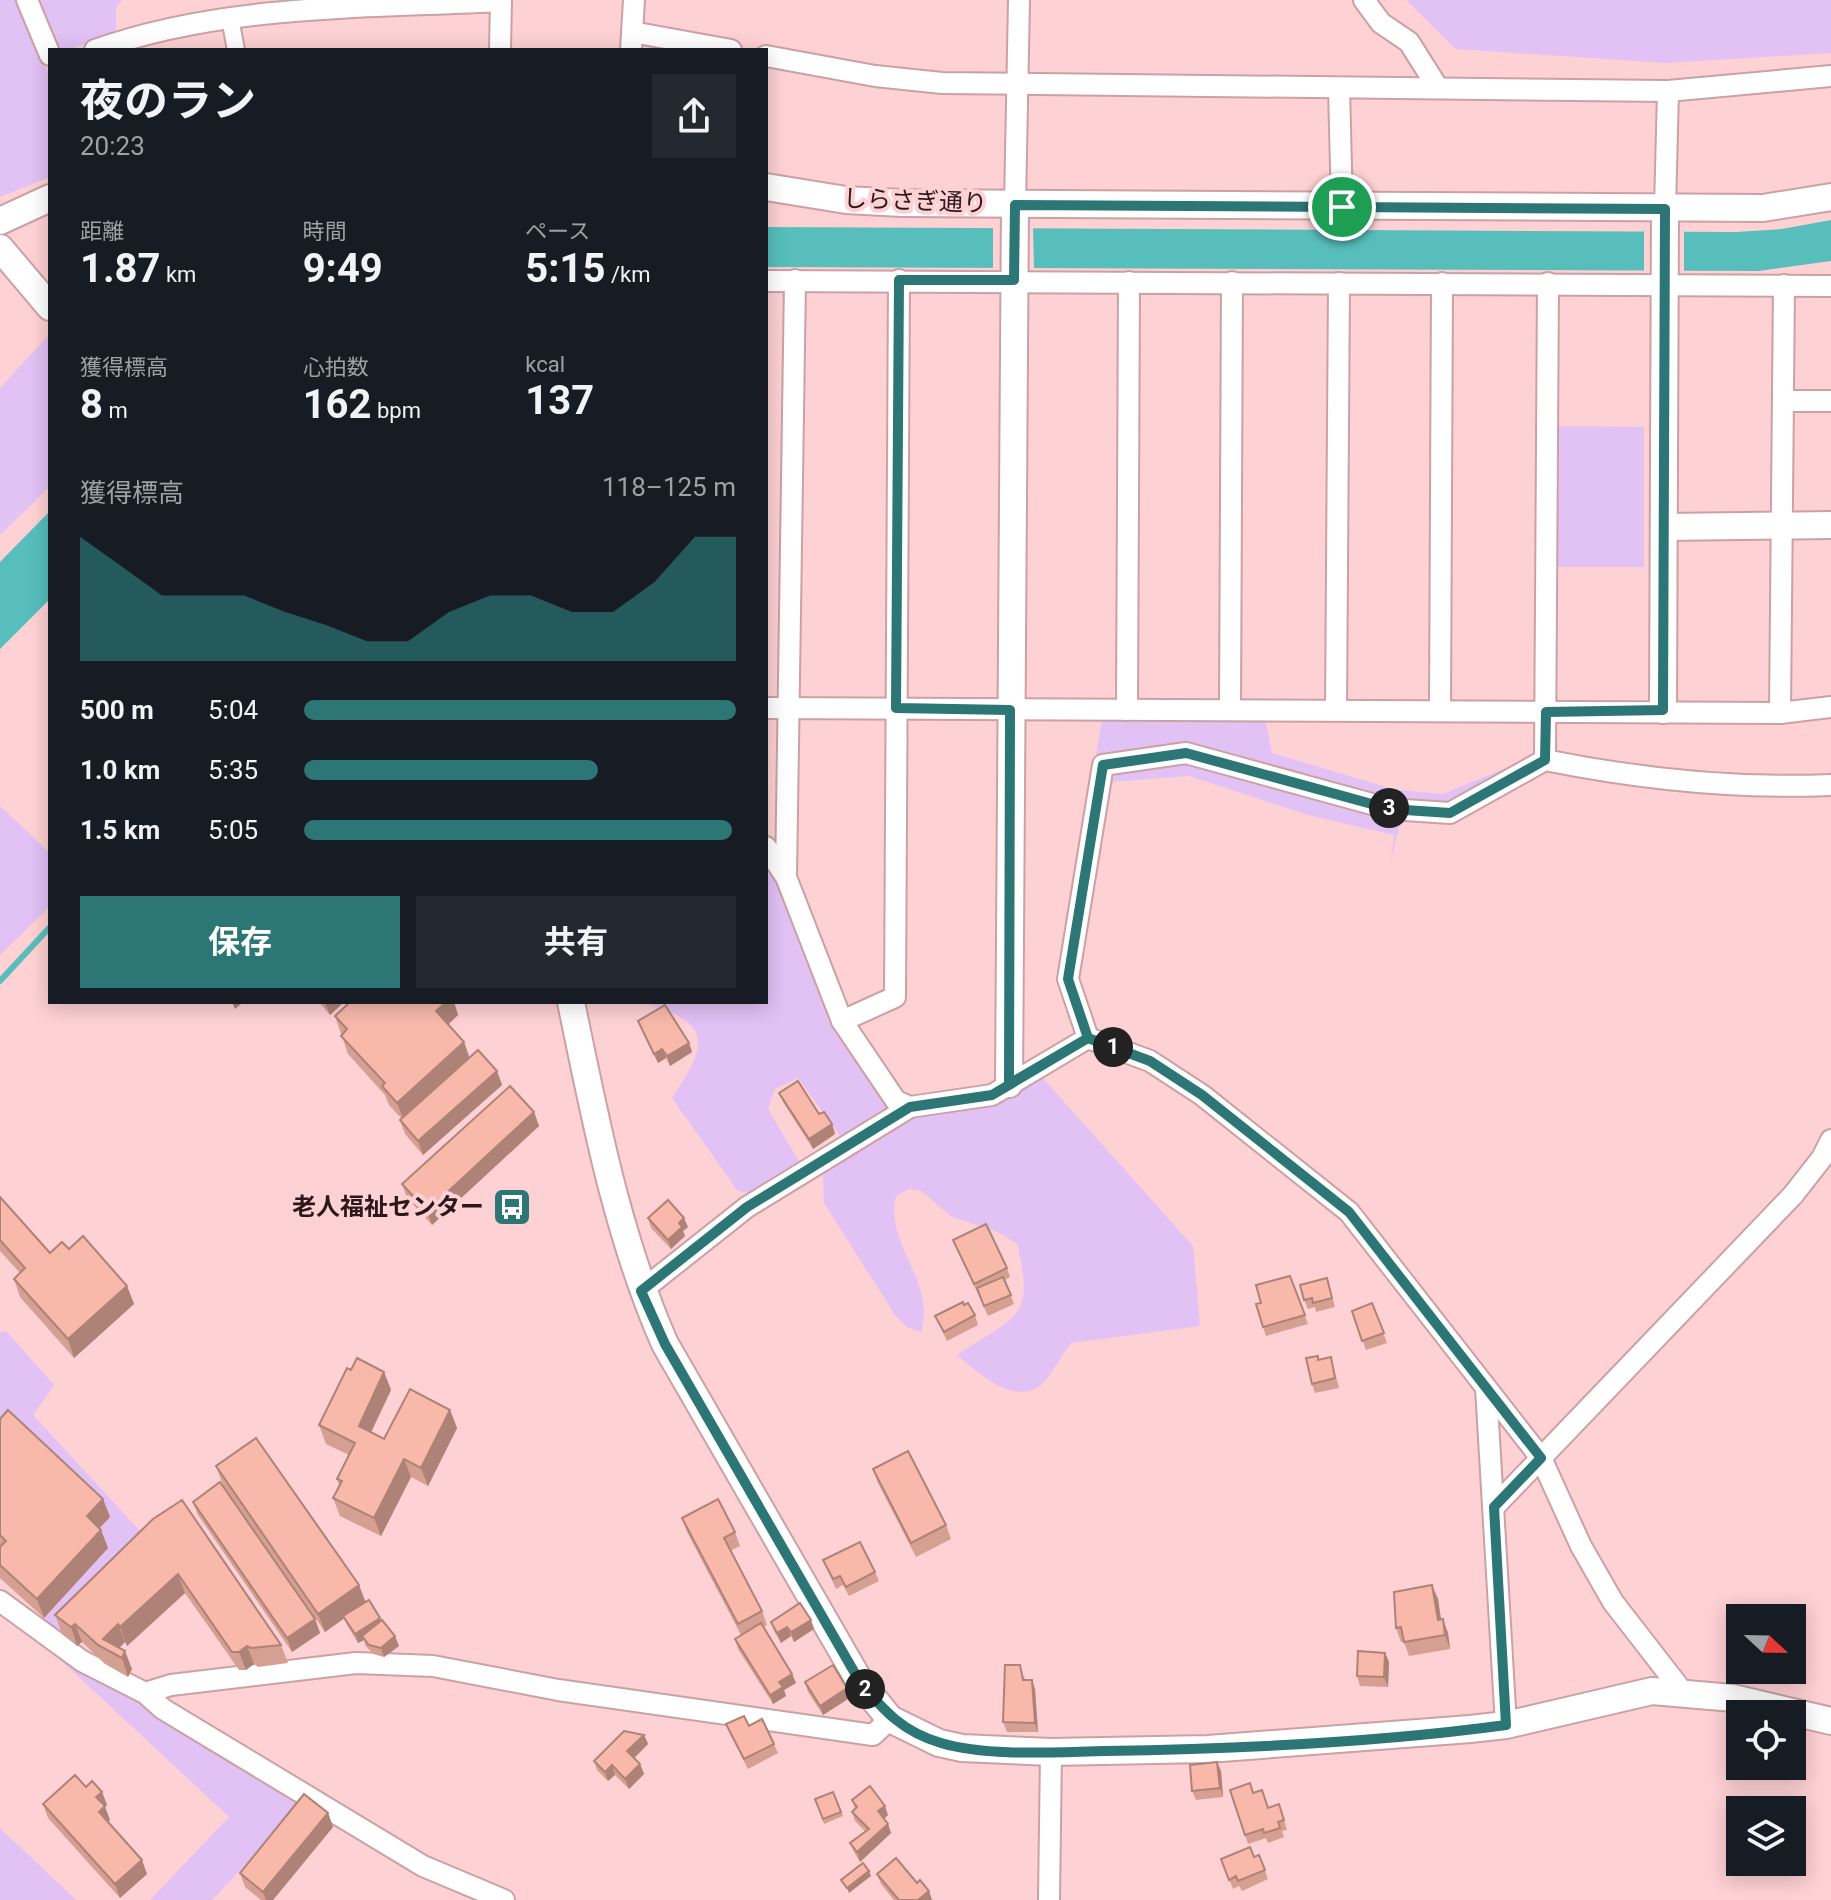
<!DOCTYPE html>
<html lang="ja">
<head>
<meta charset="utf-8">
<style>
	:root { --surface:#171b24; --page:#242831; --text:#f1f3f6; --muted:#9ea1a6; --accent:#2c7675 }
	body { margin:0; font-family:Roboto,"Noto Sans JP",sans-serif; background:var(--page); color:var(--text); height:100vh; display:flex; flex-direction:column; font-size:30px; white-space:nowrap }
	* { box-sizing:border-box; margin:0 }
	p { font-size:26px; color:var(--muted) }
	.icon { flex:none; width:44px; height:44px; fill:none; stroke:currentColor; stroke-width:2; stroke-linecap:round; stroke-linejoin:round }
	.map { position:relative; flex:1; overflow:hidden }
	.side { position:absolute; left:48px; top:48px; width:720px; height:956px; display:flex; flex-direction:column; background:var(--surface); border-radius:0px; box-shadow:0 4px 20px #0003 }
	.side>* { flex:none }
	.needle { width:52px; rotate:112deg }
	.buttons { position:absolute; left:1726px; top:1604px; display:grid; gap:16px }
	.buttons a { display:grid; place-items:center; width:80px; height:80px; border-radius:0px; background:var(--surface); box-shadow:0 4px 20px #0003; font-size:40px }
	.pin { position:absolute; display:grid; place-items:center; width:68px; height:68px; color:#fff; margin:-34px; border:4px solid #fff; border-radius:50%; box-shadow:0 2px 8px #0007 }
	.km { position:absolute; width:40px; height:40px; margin:-20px; border-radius:50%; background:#222; color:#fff; font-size:22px; line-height:40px; text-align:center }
	.round { display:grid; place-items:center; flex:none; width:84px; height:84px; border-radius:0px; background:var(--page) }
	.summary { display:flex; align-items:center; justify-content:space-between; height:136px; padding:0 32px }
	h1 { font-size:44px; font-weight:700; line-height:60px }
	.figures { display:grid; grid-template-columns:repeat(3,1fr); gap:12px; height:136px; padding:8px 32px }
	.figures div { display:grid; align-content:center }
	.figures b { font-size:40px; font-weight:700 }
	.figures small { font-size:22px; font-weight:400 }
	.figures p { font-size:22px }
	.chart { height:224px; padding:16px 32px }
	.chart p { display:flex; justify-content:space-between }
	.chart svg { width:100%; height:144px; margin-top:8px; fill:var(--accent); opacity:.7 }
	.button { display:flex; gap:16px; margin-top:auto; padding:16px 32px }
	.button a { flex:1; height:92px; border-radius:0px; background:var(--accent); color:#fff; font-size:32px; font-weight:700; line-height:92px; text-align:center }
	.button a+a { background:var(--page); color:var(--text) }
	ul { padding:0 32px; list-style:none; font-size:26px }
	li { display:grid; grid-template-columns:128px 96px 1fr; align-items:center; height:60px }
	li i { height:20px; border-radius:10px; background:var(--accent) }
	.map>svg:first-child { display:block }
</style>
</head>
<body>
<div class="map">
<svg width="1831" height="1900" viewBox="0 0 1831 1900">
	<rect width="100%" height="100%" fill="#fed1d4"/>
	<g fill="#e2c1f5">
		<polygon points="0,0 17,0 50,78 50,177 0,197"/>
		<polygon points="38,0 122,0 116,7 116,35 67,50 58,47"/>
		<polygon points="1406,0 1831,0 1831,53 1666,63 1456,49"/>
		<polygon points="50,334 50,486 0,535 0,388"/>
		<polygon points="1556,426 1644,427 1644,567 1556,567"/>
		<polygon points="1102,719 1265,719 1272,753 1396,790 1443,794 1530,758 1446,804 1395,800 1186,744 1096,756"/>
		<polygon points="1184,763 1401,819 1391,860 1394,835 1308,815 1189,776 1111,782 1118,772"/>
		<polygon points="0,806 50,853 50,906 0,955"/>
		<path d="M770,874L783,895L835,1033L893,1111L844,1141L798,1078L775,1089L768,1109L802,1167C782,1179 761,1200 737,1190L672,1098C707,1045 715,1024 645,1003L766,1002V876Z"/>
		<path d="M1040,1075L1193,1246L1200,1326L1071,1343C1063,1353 1049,1378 1041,1385C1013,1407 977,1371 957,1355C1015,1316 1036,1320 1017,1244L1000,1233L952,1217L921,1191L909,1189L896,1196C883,1240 937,1284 921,1332L908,1328L895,1315L824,1203L823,1170L905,1117Z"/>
		<polygon points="6,1331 54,1385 33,1415 151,1543 58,1635 41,1624 44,1618 107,1549 0,1443 0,1332"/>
		<polygon points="38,1639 305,1801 212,1900 150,1900 229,1817"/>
		<polygon points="0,1828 76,1900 0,1900"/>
	</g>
	<g fill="#57bebc">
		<polygon points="1831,220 1831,261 1759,271 766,267 766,227 1737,232 1782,229"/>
		<polygon points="50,511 50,599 0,649 0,562"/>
	</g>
	<g fill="#fed1d4">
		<polygon points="993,226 1033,226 1034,269 993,268"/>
		<rect x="1644" y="231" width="40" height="40"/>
	</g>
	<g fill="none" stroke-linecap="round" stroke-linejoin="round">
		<polyline stroke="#57bebc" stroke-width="6" points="0,981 50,927"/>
		<g stroke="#cba1a4" stroke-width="20">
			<polyline id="pedestrian" points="230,18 236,50"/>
		</g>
		<g stroke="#cba1a4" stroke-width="24">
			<g id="minor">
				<polyline points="27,0 50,55"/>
				<polyline points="1364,0 1381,23 1409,42 1438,88"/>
				<polyline points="632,32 731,50"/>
				<path d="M95,50C223,4 366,8 501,1"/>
				<polyline points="500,50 501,0"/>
				<polyline points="631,50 634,0"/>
				<polyline points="766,56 875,76 942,83 1668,91 1831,76"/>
				<polyline points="1339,88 1342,207"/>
				<polyline points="1015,205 1019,0"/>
				<polyline points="1665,209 1668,91"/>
				<polyline points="795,280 786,877 842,1021 896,1101 910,1107"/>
				<polyline points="766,281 1831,286"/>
				<polyline points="1784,401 1831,401"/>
				<polyline points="766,708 1780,713 1831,707"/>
				<polyline points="1127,710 1129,282"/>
				<polyline points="1230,710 1232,282"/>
				<polyline points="1336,710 1339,283"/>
				<polyline points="1440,710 1442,283"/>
				<polyline points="1780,713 1784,285"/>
				<polyline points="1545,760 1548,283"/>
				<polyline points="766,847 786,877"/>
				<polyline points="842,1021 895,997 899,280"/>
				<path d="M1088,1038L1068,979L1103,765L1186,753L1390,809L1450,813L1545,760C1639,779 1735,789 1831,785"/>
				<polyline points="641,1291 747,1207 910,1107 992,1095 1088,1038 1150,1061 1202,1095 1349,1212 1541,1458 1581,1546 1613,1602 1682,1691"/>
				<polyline points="1486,1388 1506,1725"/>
				<polyline points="1494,1507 1793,1195 1822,1158 1831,1140"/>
				<polyline points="0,1601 82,1661 145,1693 163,1709 423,1866 504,1900"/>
				<polyline points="145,1693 171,1685 356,1663 433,1666 558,1690 873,1735 890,1719"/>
				<polyline points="1049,1900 1051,1752"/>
			</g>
		</g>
		<g stroke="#cba1a4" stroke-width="30">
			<g id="tertiary">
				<polyline points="766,187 846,200 902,203 1763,208 1831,197"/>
				<polyline points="0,221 50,198"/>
				<polyline points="0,248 50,307"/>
				<polyline points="1665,527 1831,525"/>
				<polyline points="1663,710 1665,209"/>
				<path d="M571,1002C595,1118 617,1235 665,1344L860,1682L890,1719L939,1743L962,1748L1051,1752L1208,1749L1470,1729L1506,1725L1652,1691L1733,1698L1831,1721"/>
				<polyline points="1009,1084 1015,205"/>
			</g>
		</g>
		<use href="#pedestrian" stroke="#fff" stroke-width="16"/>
		<use href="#minor" stroke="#fff" stroke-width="20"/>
		<use href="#tertiary" stroke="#fff" stroke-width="26"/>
	</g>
	<g fill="#d59f92">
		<polygon points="319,1002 344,1002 330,1015"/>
		<polygon points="344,1002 454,1002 458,1015 448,1025 464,1042 470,1058 497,1071 502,1085 423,1155 405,1134 400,1120 401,1118 389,1105 385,1095 348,1054 335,1016 347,1005"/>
		<polygon points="638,1021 689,1043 692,1052 670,1066 666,1058 658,1063"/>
		<polygon points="779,1093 819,1114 832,1124 835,1134 813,1149 783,1102"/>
		<polygon points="534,1112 539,1126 432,1225 407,1198 402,1184"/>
		<polygon points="0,1197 50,1253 69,1249 127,1286 134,1304 74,1358 20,1297 14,1279 20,1273 0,1251"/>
		<polygon points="648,1218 688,1227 683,1231 685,1236 671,1249 651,1228"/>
		<polygon points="953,1240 1007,1268 1010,1277 1005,1280 1014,1304 988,1316"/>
		<polygon points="1290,1276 1308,1324 1266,1336 1263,1327"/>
		<polygon points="1327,1278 1335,1307 1316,1312 1315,1307 1308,1309 1304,1300"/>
		<polygon points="1372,1303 1387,1343 1366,1350 1352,1311"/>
		<polygon points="975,1315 978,1325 947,1341 935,1316"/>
		<polygon points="1331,1357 1339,1388 1315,1393 1312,1384 1319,1360"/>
		<polygon points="351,1370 384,1372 391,1390 371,1432 384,1439 450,1410 457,1428 428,1486 411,1477 381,1536 340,1516 333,1498 339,1485 337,1479 349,1455 326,1444 319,1425"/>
		<polygon points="0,1419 103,1499 110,1517 99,1528 101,1530 108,1548 44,1618 0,1578"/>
		<polygon points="216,1466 365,1602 381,1621 399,1646 384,1657 373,1654 365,1645 364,1640 358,1643 347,1625 344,1618 325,1632 223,1485"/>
		<polygon points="873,1469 946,1525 951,1539 916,1557 878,1483"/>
		<polygon points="193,1502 315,1619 320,1633 292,1652 198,1515"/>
		<polygon points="682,1518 735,1532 740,1546 730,1551 762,1611 767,1625 763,1627 792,1674 796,1683 784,1690 786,1696 773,1704 738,1649 735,1639 741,1635 687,1532"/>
		<polygon points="153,1519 281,1645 288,1663 258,1667 254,1664 246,1670 239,1670 185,1593 127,1646 125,1642 119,1648 132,1669 128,1677 105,1664 82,1642 77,1646 62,1634 55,1615"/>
		<polygon points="823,1560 875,1572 879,1581 849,1596 843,1585 836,1589"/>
		<polygon points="1438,1599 1441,1619 1448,1633 1450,1649 1409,1656 1404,1642 1401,1642 1396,1628"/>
		<polygon points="811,1620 814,1629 794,1642 791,1636 781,1643 774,1631 771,1622"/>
		<polygon points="1385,1653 1389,1662 1388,1687 1360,1686 1357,1676"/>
		<polygon points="1024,1675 1025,1680 1035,1689 1038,1732 1007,1732 1003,1722"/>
		<polygon points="805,1682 847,1688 851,1697 823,1715 808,1692"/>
		<polygon points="726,1724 749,1726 774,1744 778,1753 748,1769 730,1734"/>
		<polygon points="644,1735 648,1744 634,1758 640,1764 644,1774 629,1789 615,1775 608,1781 597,1770 594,1761"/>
		<polygon points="1221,1771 1223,1797 1196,1800 1192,1791"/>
		<polygon points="86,1787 102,1792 107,1805 105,1807 110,1820 108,1822 147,1874 120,1898 48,1818 43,1804"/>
		<polygon points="1230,1790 1254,1793 1268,1808 1279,1804 1287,1830 1282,1831 1284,1837 1268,1843 1266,1838 1248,1844"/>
		<polygon points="833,1792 843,1816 824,1824 815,1799"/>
		<polygon points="852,1800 888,1815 884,1819 888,1824 891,1833 860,1862 854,1852 850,1843 866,1832 855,1821 852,1812 855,1809"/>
		<polygon points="328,1813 333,1827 273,1900 261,1900 245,1887 240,1873"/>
		<polygon points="1259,1855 1268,1879 1242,1891 1239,1886 1233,1889 1221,1859 1254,1857"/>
		<polygon points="877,1874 917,1883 929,1891 932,1900 894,1900 881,1884"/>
	</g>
	<g fill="#ae8277">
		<polygon points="232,1002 243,1002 235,1009"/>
		<polygon points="325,1002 344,1002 330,1015"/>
		<polygon points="446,1002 454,1002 458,1015 442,1030 436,1011"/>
		<polygon points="464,1042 470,1060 404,1121 397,1103"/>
		<polygon points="689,1043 692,1052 670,1066 667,1056"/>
		<polygon points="662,1049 666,1058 658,1063 654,1054"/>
		<polygon points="497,1071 502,1085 423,1155 418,1141"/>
		<polygon points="534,1112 539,1126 432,1225 427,1211"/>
		<polygon points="832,1124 835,1134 813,1149 809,1139"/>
		<polygon points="684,1218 688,1227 683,1231 685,1236 671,1249 668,1240 679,1223"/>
		<polygon points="127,1286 134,1304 74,1358 68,1339"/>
		<polygon points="384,1372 391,1390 365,1445 359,1426"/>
		<polygon points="450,1410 457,1428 428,1486 421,1468"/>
		<polygon points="404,1459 411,1477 381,1536 374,1518"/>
		<polygon points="103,1499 110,1517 93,1535 87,1516"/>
		<polygon points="101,1530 108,1548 44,1618 37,1599"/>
		<polygon points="178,1574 185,1593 127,1646 120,1627"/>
		<polygon points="359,1585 366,1603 325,1632 318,1614"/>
		<polygon points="1432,1585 1438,1599 1443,1634 1438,1620"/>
		<polygon points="380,1618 384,1627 362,1636 364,1640 358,1643 355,1634"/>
		<polygon points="315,1619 320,1633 292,1652 287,1638"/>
		<polygon points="1443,1619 1448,1633 1450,1649 1445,1635"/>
		<polygon points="811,1620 814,1629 794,1642 791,1632"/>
		<polygon points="75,1624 82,1642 77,1646 71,1627"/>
		<polygon points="118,1624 125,1642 113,1654 103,1639"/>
		<polygon points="787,1627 791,1636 781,1643 777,1633"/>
		<polygon points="395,1636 399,1646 384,1657 381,1648"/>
		<polygon points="247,1646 254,1664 246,1670 239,1652"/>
		<polygon points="125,1651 132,1669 128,1677 122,1658"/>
		<polygon points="1385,1653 1389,1662 1388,1687 1384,1677"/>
		<polygon points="792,1674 796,1683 784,1690 786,1696 773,1704 770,1695 779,1682"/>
		<polygon points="1032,1680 1035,1689 1038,1732 1035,1723"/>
		<polygon points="847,1688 851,1697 823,1715 820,1706"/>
		<polygon points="644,1735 648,1744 631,1761 627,1751"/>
		<polygon points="1217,1762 1221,1771 1223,1797 1220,1788"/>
		<polygon points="640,1764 644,1774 629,1789 625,1779"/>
		<polygon points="612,1765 615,1775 608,1781 605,1772"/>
		<polygon points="102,1792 107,1805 105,1807 110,1820 104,1826 99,1812 96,1797"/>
		<polygon points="885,1806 888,1815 882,1820 878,1811"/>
		<polygon points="328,1813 333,1827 273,1900 266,1900 263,1892"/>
		<polygon points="888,1824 891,1833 860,1862 857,1852"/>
		<polygon points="142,1860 147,1874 120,1898 115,1884"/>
		<polygon points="869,1871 871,1876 849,1893 847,1888"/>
		<polygon points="929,1891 932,1900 918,1900"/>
	</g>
	<g fill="#f8b9aa" stroke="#ae8277" stroke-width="2">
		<polygon points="350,1002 446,1002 436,1011 464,1042 397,1103 382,1086 385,1083 341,1036 347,1029 335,1016"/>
		<polygon points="665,1005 689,1043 667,1056 662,1049 654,1054 638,1021"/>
		<polygon points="478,1050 497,1071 418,1141 400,1120"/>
		<polygon points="798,1081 819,1114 824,1112 832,1124 809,1139 779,1093"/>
		<polygon points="510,1086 534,1112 427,1211 402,1184"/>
		<polygon points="0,1197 50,1253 62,1242 69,1249 83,1236 127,1286 68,1339 14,1279 25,1268 0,1240"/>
		<polygon points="668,1200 684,1218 679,1223 682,1227 668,1240 648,1218"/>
		<polygon points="986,1224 1007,1268 974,1284 953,1240"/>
		<polygon points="1290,1276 1305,1315 1263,1327 1256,1304 1261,1303 1256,1285"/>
		<polygon points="1003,1277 1011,1295 984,1306 977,1288"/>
		<polygon points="1327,1278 1332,1298 1313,1303 1312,1298 1304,1300 1300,1285"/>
		<polygon points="963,1302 964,1305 968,1303 975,1315 944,1332 935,1316"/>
		<polygon points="1372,1303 1384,1333 1362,1341 1352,1311"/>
		<polygon points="1318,1356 1318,1360 1331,1357 1335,1378 1312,1384 1306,1358"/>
		<polygon points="357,1358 384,1372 359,1426 384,1439 410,1389 450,1410 421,1468 404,1459 374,1518 333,1498 342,1481 337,1479 355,1443 319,1425 347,1368 351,1370"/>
		<polygon points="8,1410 103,1499 87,1516 101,1530 37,1599 0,1565 0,1547 6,1541 0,1535 0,1419"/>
		<polygon points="256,1438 359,1585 318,1614 216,1466"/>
		<polygon points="908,1451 946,1525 911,1543 873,1469"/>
		<polygon points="220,1482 315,1619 287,1638 193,1502"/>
		<polygon points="718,1499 735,1532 724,1538 762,1611 738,1624 682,1518"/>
		<polygon points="182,1500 281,1645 251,1648 247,1646 239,1652 232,1652 178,1574 120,1627 118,1624 103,1639 125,1651 122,1658 98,1645 75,1624 71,1627 55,1615 153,1519"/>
		<polygon points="860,1542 875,1572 846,1587 840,1576 833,1579 823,1560"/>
		<polygon points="1432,1585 1438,1620 1443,1619 1445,1635 1404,1642 1401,1627 1396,1628 1394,1592"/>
		<polygon points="369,1600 380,1618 355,1634 343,1616"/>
		<polygon points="800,1603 811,1620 791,1632 787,1627 777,1633 771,1622"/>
		<polygon points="382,1620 395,1636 381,1648 369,1645 362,1636"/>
		<polygon points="761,1623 792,1674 779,1682 783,1687 770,1695 735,1639"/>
		<polygon points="1358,1651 1385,1653 1384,1677 1357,1676"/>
		<polygon points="833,1665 847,1688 820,1706 805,1682"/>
		<polygon points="1005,1665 1020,1665 1023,1680 1032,1680 1035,1723 1003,1722"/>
		<polygon points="744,1716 749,1726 762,1719 774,1744 744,1759 726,1724"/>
		<polygon points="624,1731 644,1735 627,1751 640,1764 625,1779 612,1765 605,1772 594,1761"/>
		<polygon points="1217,1762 1220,1788 1192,1791 1190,1765"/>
		<polygon points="75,1775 86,1787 92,1781 102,1792 96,1797 105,1806 99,1812 142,1860 115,1884 43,1804"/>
		<polygon points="1250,1783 1253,1793 1262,1790 1268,1808 1279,1804 1284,1820 1278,1822 1280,1828 1264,1833 1263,1829 1245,1835 1230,1790"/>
		<polygon points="870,1786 885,1806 878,1811 888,1824 857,1852 850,1843 869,1829 852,1812 857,1807 852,1800"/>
		<polygon points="833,1792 841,1812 823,1819 815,1799"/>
		<polygon points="304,1794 328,1813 263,1892 240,1873"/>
		<polygon points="1250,1847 1254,1857 1259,1855 1265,1870 1238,1881 1236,1876 1229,1880 1221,1859"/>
		<polygon points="896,1858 917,1883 920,1880 929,1891 918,1900 899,1900 877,1874"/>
		<polygon points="863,1863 869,1871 847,1888 841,1880"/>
	</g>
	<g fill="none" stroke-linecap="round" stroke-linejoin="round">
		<g stroke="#fff" stroke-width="16">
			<path id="route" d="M1342,207L1015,205L1014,280H899L896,708L1010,710L1009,1084L1088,1038L1150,1061L1202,1095L1349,1212L1541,1458L1494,1507L1506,1725C1374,1743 1238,1749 1105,1751C1055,1752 988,1757 941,1743C903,1732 884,1711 860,1682L665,1344L641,1291L747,1207L910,1107L992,1095L1088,1038L1068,979L1103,765L1186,753L1390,809L1450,813L1545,760L1546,712L1663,710L1665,209L1342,207"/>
		</g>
		<use href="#route" stroke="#2c7675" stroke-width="10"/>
	</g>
	<defs>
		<g id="bus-square" transform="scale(2)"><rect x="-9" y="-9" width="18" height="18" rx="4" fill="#2c7675" stroke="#fed1d4"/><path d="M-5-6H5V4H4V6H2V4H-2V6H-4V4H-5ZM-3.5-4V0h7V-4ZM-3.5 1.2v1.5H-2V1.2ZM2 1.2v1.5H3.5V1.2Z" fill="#fff"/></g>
	</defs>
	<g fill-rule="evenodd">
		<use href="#bus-square" x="512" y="1207"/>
	</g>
	<g text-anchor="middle" stroke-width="8" stroke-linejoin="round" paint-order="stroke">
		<g font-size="24" fill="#29191a" stroke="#fed1d4">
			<text transform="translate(915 201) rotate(2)" y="8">しらさぎ通り</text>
		</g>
		<g font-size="24" font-weight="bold" fill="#29191a" stroke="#fed1d4" text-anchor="end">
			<text x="484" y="1215">老人福祉センター</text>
		</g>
	</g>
</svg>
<div class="buttons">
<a><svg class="needle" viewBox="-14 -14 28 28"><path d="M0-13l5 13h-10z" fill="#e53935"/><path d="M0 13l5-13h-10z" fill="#9ea1a6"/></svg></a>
<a><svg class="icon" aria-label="locate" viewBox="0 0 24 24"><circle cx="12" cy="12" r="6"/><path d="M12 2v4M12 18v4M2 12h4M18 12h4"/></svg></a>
<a><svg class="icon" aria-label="layers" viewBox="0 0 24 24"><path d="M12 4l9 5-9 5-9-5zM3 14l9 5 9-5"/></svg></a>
</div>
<div class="pin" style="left:1342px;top:207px;background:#1e9e55"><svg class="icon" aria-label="arrive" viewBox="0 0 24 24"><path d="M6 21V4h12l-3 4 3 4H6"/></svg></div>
<b class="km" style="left:1113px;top:1047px">1</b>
<b class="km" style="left:865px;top:1689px">2</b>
<b class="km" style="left:1389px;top:808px">3</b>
<section class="side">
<div class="summary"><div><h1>夜のラン</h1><p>20:23</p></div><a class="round"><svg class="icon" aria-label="share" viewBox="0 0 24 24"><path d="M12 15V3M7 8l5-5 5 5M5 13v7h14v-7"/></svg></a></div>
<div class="figures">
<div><p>距離</p><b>1.87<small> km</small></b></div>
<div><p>時間</p><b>9:49</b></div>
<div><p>ペース</p><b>5:15<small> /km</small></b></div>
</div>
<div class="figures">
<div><p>獲得標高</p><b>8<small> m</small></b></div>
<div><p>心拍数</p><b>162<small> bpm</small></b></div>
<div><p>kcal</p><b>137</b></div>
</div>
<div class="chart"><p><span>獲得標高</span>118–125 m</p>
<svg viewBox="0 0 160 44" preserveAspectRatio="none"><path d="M0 44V6L10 15L20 24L30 24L40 24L50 29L60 33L70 38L80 38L90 29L100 24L110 24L120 29L130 29L140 20L150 6L160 6V44z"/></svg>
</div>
<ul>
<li><b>500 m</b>5:04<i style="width:100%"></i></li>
<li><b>1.0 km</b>5:35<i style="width:68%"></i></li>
<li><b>1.5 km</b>5:05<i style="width:99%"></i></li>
</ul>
<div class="button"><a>保存</a><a>共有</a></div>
</section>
</div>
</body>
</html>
